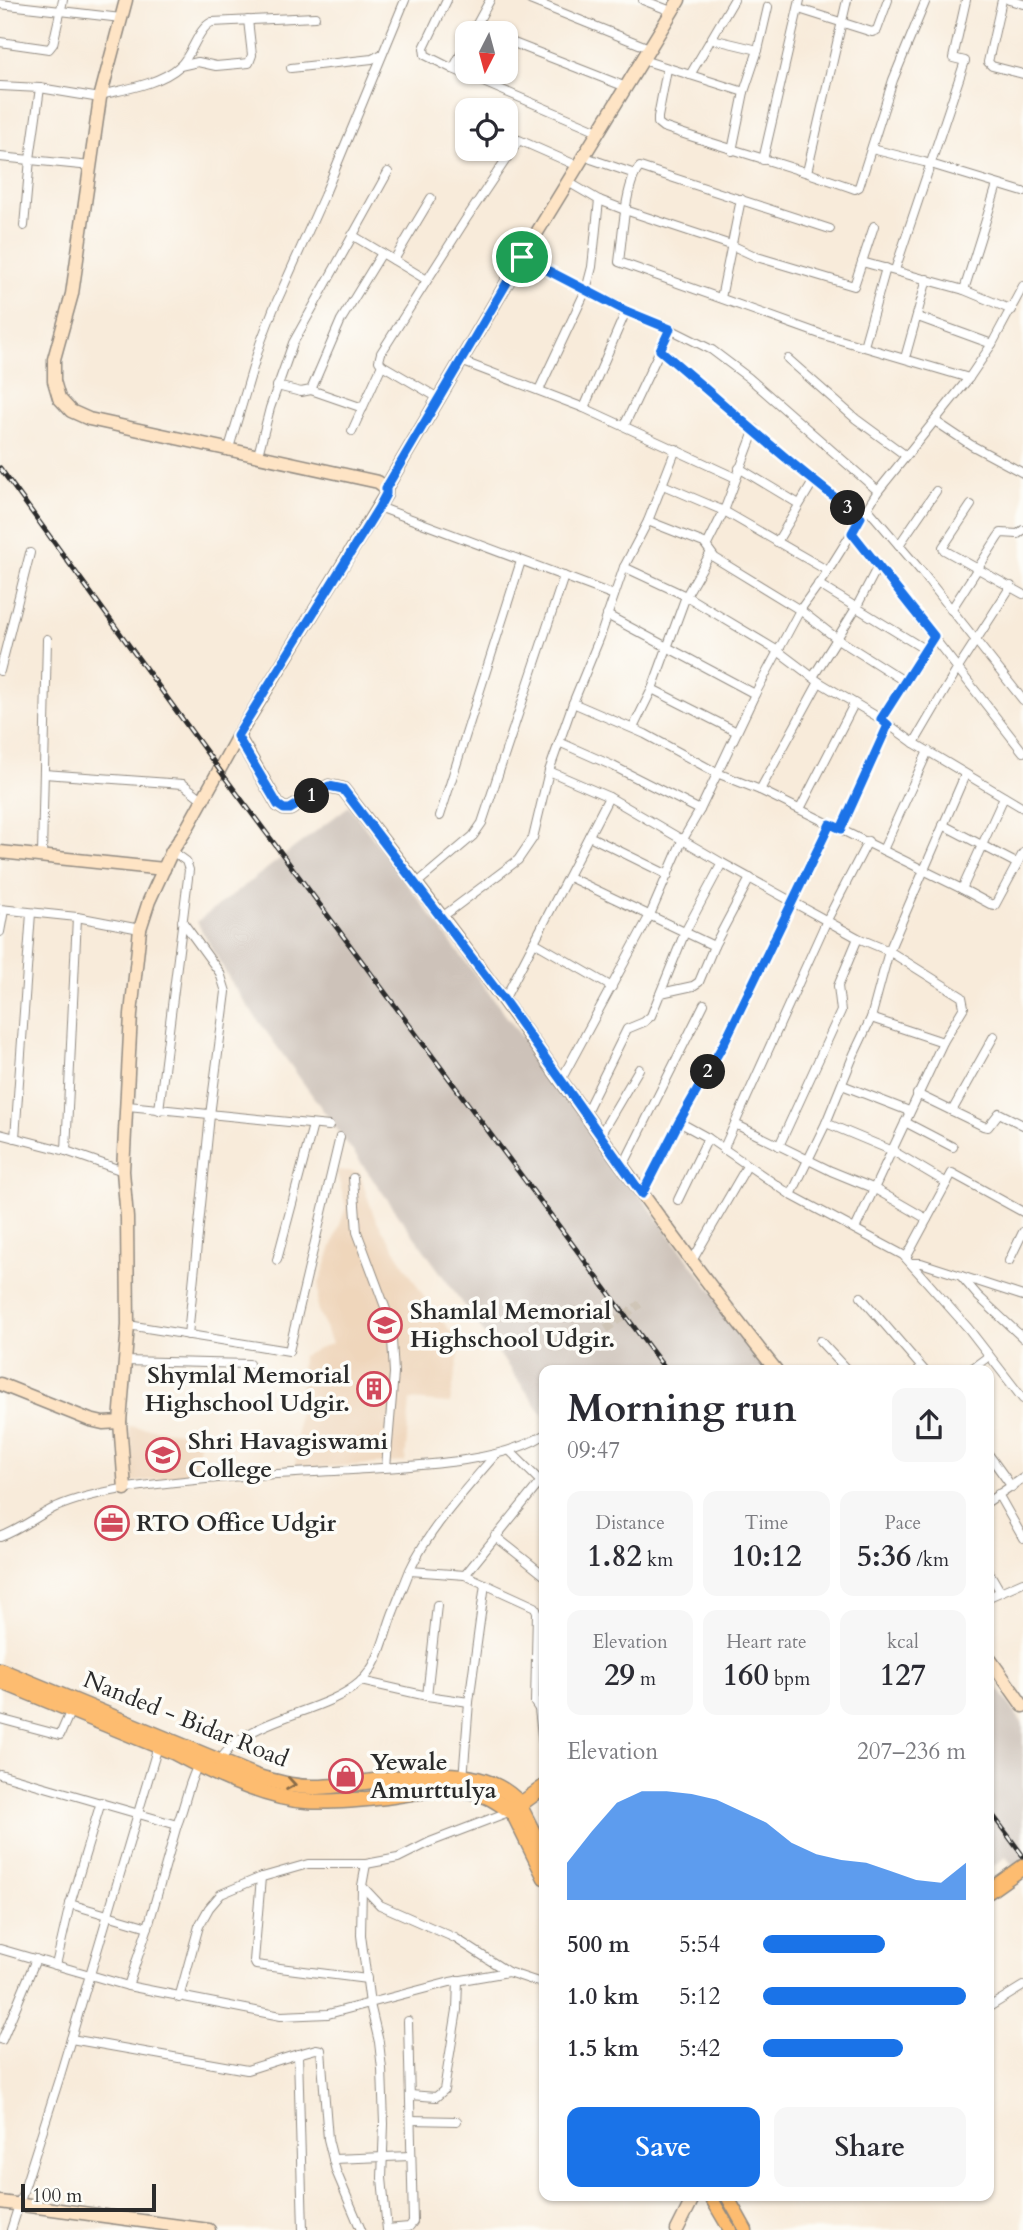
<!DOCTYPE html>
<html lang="en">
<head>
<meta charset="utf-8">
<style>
	:root { --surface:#fff; --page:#f7f7f7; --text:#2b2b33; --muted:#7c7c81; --accent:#1a73e8 }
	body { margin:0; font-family:Cardo,serif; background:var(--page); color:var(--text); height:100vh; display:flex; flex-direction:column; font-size:26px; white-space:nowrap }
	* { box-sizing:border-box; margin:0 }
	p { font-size:23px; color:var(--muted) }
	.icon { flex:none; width:38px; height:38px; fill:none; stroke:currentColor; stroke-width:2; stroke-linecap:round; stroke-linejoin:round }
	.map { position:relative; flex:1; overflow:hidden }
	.sheet { position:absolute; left:539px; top:1365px; width:455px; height:836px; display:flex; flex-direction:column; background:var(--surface); border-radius:14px; box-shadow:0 2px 5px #0004 }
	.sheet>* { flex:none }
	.needle { width:46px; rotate:186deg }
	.buttons { position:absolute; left:455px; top:21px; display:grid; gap:14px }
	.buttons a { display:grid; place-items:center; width:63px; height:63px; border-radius:14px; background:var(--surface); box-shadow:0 2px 5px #0004; font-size:35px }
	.scale { position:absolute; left:21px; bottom:18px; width:135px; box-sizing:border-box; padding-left:7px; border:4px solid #2b2b2b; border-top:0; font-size:19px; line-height:24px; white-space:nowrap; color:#2b2b2b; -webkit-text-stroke:5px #fdfcf7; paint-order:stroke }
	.pin { position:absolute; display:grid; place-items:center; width:60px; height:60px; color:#fff; margin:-30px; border:4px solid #fff; border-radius:50%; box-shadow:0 2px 7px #0007 }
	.km { position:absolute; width:35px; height:35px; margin:-18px; border-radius:50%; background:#222; color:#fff; font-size:19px; line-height:35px; text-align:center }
	.round { display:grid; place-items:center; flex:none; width:74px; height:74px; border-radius:14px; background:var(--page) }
	.headline { display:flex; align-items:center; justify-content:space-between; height:119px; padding:0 28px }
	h1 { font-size:38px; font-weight:700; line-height:52px }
	.metrics { display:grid; grid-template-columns:repeat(3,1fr); gap:10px; height:119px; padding:7px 28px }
	.metrics div { display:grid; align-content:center; border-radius:14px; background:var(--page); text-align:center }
	.metrics b { font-size:30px; font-weight:700 }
	.metrics small { font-size:19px; font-weight:400 }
	.metrics p { font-size:19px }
	.chart { height:196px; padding:14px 28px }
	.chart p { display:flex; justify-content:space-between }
	.chart svg { width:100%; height:126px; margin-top:7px; fill:var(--accent); opacity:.7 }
	.cta { display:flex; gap:14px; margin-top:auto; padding:14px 28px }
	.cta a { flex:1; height:80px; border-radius:14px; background:var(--accent); color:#fff; font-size:28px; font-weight:700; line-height:80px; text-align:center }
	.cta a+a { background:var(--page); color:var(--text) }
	ul { padding:0 28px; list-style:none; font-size:23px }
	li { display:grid; grid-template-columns:112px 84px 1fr; align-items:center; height:52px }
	li i { height:18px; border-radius:9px; background:var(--accent) }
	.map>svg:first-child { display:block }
</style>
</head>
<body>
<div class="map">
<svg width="1023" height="2230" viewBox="0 0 1023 2230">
	<rect width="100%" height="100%" fill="#fdfcf7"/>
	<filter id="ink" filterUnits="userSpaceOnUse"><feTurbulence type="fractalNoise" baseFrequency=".0143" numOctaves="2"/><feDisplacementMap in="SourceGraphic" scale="14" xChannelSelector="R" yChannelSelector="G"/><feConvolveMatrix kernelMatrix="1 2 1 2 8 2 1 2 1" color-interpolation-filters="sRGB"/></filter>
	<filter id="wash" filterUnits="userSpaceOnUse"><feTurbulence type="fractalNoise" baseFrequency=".00686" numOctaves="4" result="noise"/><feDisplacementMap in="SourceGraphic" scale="28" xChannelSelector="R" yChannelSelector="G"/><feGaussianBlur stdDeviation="1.57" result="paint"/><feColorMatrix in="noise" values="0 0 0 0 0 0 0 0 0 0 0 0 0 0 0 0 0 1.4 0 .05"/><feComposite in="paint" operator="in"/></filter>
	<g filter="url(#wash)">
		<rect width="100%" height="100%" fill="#f8ebda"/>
		<g fill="#efd6bb">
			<polygon points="336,1170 359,1172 374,1216 429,1305 461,1344 450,1403 410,1400 405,1462 295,1469 302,1356 332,1343 317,1308 319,1284 346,1207"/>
			<polygon points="129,1426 200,1434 195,1475 129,1483"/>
		</g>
		<g fill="#cdc2b9">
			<polygon points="349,806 771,1370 544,1370 544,1416 234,987 197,922"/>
			<polygon points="989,1675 1023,1724 1023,1879 1006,1857 989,1869"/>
		</g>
	</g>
	<g filter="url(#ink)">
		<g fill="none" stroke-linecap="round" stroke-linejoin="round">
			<polyline stroke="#cfc5b7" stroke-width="8" stroke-dasharray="8 4" stroke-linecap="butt" points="606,1329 640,1304"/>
			<g stroke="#928b82" stroke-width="10">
				<g id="street">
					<polyline points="447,0 424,48 425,55 453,69"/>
					<polyline points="530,0 649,48"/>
					<polyline points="643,0 671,11"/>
					<polyline points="1002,0 988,62 992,66 1023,74"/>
					<polyline points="1009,0 1023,4"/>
					<polyline points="0,4 121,18"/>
					<polyline points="799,9 872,32 877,30 888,0"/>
					<polyline points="474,28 487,33"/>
					<polyline points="472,33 490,0"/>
					<polyline points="712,39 758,50"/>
					<polyline points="506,40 626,87"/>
					<polyline points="0,42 49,49 53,44 63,0"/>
					<polyline points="467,42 453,69 598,131"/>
					<polyline points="643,60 744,92"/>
					<polyline points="180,66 198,62 216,66 249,63 252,55 248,20"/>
					<polyline points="291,68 372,59 380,55"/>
					<path d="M667,69L658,117V123L663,127C727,149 792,166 855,189L859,187L893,80L926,0"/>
					<polyline points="690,75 734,0"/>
					<polyline points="0,86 40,88 100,98"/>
					<path d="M101,95C126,89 160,84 180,66C192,55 198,28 212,22L315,17"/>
					<polyline points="872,149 924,162 1023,192"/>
					<polyline points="732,151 744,92 758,50 768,7"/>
					<polyline points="0,157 91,166"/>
					<polyline points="591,159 635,174"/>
					<polyline points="763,160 800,0"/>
					<polyline points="807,172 847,0"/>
					<polyline points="568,182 599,200 625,210 731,245 757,257 854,286 874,226"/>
					<polyline points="24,226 30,159 40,88"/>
					<path d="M830,229L640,167C625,181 622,241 619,262L820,334L969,378"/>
					<polyline points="352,235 427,280"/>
					<polyline points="522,257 626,311 670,329 712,350 749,378 878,491"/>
					<polyline points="394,260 431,198"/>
					<polyline points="862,262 964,290 1012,310"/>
					<polyline points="895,270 965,61 953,58 966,0"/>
					<polyline points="964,290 997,185"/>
					<polyline points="721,298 741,199"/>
					<polyline points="918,317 992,344"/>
					<polyline points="864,346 886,268"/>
					<path d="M660,350C727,406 791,466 861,518"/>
					<polyline points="905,358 927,279"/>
					<polyline points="788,359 856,419 905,455"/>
					<polyline points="461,361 584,408 736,478"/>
					<polyline points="277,386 301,392 311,390 341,320 382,253"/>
					<polyline points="311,390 363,408"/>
					<polyline points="539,390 586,290 592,267 599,200"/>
					<polyline points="440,399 382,365 379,361 381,353 466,219 519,140 578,166"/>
					<polyline points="584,408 626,311"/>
					<polyline points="935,421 971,445 1023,473"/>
					<polyline points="624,426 670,329"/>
					<polyline points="352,431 382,365"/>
					<polyline points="229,448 260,344 273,310 324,196 405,0"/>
					<polyline points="258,455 270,408 293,343 388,172"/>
					<polyline points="739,468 799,504"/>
					<polyline points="663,485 724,511 828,571"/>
					<polyline points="971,505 943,547 944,550 1023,594"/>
					<polyline points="379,507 614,595"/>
					<polyline points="868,509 921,571 1023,700"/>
					<polyline points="648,521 704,543 715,558 800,610 836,638 904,681"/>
					<polyline points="852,533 1023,752"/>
					<polyline points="777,542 813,482"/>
					<polyline points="707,545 724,511 755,429"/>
					<polyline points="899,545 936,491"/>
					<polyline points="624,567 686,596 778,651 819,682 881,719 914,743 1023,808"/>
					<polyline points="818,584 924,649"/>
					<polyline points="951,610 998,537 1001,533 1018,534 1023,530"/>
					<polyline points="607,615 755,694"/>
					<polyline points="0,671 30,553"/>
					<polyline points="813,677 856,608 878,566"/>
					<polyline points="652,689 737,732"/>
					<polyline points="573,703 645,734 717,773 760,790 962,889 1004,797"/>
					<polyline points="881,719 934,637"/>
					<polyline points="633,728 652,689 686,596 710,554"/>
					<polyline points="559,742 611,765 700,810"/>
					<polyline points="914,743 958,668 1011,586"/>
					<polyline points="549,771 609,797 722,863 858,938 889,951 962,997 964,1007 943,1042 855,1229"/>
					<polyline points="44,774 183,784 202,799"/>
					<polyline points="760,790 819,682"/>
					<polyline points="800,809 854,704"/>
					<polyline points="440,816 521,561"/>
					<polyline points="943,825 1016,863"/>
					<polyline points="841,829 888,725"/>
					<polyline points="589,836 668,875"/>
					<polyline points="883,850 928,751"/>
					<polyline points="42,855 47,639"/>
					<polyline points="569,877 714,946"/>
					<polyline points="416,884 473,836 482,823 564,576"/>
					<polyline points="962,889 990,904 995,905 1023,853"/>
					<polyline points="0,909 77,917 140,929"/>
					<polyline points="442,917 518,860 533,838 549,771 573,703 600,637 624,567 648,521 676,449"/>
					<polyline points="182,921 220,973 226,992 210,1115 188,1335"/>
					<polyline points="0,932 4,910"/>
					<polyline points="534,942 612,987"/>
					<polyline points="661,993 693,986 699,982 714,946 750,878"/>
					<polyline points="504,1000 609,797"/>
					<polyline points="871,1018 943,1042"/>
					<polyline points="561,1080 650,915 682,841 700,810 755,694 800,610 828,571 878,491 969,378 992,344 1023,286"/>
					<polyline points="842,1085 909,1111"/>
					<polyline points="917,1094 983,1126 988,1127 999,1113 1023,1125"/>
					<polyline points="128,1106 329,1126"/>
					<polyline points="159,1110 189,870 186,861 172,851"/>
					<polyline points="952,1111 994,1036"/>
					<polyline points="585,1114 627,1029 644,1022 651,1016 685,932 722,863"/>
					<polyline points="905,1122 953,1147"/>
					<polyline points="826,1123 893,1151 947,1183"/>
					<polyline points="735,1124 831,1171 875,1189 927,1219"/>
					<polyline points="0,1134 66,1151 123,1171"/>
					<polyline points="600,1135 639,1069"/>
					<polyline points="15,1138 31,913"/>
					<polyline points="708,1138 791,1195 903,1255 968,1328 1023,1399"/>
					<polyline points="779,1146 841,1011 838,986 858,938"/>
					<polyline points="723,1150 827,920 868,841"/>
					<polyline points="66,1151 77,917"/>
					<polyline points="623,1166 704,1004"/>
					<polyline points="353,1178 357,1232 391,1323 394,1373 386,1467"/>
					<polyline points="642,1194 679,1122 723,1045 830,824"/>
					<polyline points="791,1195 826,1123 854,1054 871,1018 889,951 965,775"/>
					<polyline points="678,1200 708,1138 679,1122"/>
					<polyline points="906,1258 952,1173 1023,1212"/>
					<polyline points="277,1260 313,1125"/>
					<polyline points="692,1261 747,1166"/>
					<polyline points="1009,1261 1023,1232"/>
					<polyline points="912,1263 921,1263 1023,1296"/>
					<polyline points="961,1276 978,1296 1023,1338"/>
					<polyline points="861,1297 924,1370"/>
					<polyline points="128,1325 289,1351 340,1137"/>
					<polyline points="820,1341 847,1370"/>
					<polyline points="124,1361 249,1364"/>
					<polyline points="970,1370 989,1356"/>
					<polyline points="510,1451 544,1485"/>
					<polyline points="989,1455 1012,1487"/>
					<polyline points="998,1494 1023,1538"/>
					<polyline points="989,1501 1023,1478"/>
					<polyline points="495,1536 544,1575"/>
					<path d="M0,1537C20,1530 37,1516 56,1507C79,1497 104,1492 128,1488C202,1477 277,1474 352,1470C407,1466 498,1464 544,1435"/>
					<polyline points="410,1571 465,1575 535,1607 537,1612 535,1703 539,1709 544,1710"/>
					<polyline points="989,1572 1000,1591"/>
					<polyline points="465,1575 541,1481"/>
					<polyline points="989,1597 1023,1582"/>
					<polyline points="361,1681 427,1696 469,1702"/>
					<polyline points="427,1696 437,1605"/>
					<polyline points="539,1709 544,1753"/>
					<polyline points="0,1719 60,1735 71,1710"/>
					<path d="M218,1764C244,1716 321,1716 360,1682C381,1663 384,1634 394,1610C399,1597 405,1583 410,1570C428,1530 467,1488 496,1454"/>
					<path d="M0,1774L177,1825C185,1805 188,1784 198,1765"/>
					<polyline points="463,1779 469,1702 485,1584"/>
					<polyline points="366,1864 362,1886 380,1905 455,1938 508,1972"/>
					<polyline points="261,1877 254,1961 256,1965 367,1979"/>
					<polyline points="362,1886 361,1935 370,2004 379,2042 382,2069 384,2124 382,2178 387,2230"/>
					<polyline points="70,1904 148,1927"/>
					<polyline points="0,1949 128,1986 281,2016 328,2014 450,1982 508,1972 544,1984"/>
					<polyline points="56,1965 70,1904 101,1802"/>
					<polyline points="128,1986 148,1927 177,1825"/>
					<polyline points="179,1998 199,1926 209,1908 221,1894 259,1878 308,1864 366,1864 398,1858 430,1842 511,1811"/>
					<polyline points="989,2007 1023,1986"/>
					<polyline points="71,2039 247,2070 298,2054 316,2049 321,2050 328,2139 336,2171 361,2230"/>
					<polyline points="2,2040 36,1959"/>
					<polyline points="298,2054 303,2230"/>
					<polyline points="410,2095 436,2097 444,2090 457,2010 458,1980"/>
					<polyline points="411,2120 457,2121"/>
					<polyline points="333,2159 411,2156"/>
					<polyline points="387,2229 409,2227 413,2222 408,2021"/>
					<polyline points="11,2230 59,2079 158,1746"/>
				</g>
			</g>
			<g stroke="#928b82" stroke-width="15">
				<g id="secondary">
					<polyline points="386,488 522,257 679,0"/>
					<path d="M238,736L278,805L284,809H290L329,786L343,789C398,860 454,931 506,1004C595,1127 681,1252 776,1370"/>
					<polyline points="0,852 164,869"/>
					<polyline points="0,1384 90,1420 103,1423 120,1422 128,1325 127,1218 123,1171 131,1014 140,929 149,901 172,851 186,830 238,736 386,494 386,488 378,482 89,419 71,411 59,398 54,381 54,359 72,294 100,98 126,0"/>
					<polyline points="120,1422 125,1489"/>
					<polyline points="989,1658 1023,1706"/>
					<polyline points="0,2202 209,2230"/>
					<polyline points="677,2230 694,2196"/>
				</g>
			</g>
			<g stroke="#928b82" stroke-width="15">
				<g id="primary">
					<polyline points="520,1804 544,1852"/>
					<polyline points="511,1811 544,1878"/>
					<polyline points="710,2196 730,2230"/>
					<polyline points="727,2196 746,2230"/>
				</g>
			</g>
			<g stroke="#928b82" stroke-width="17">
				<g id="highway">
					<path d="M0,1670L258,1777C277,1782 297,1788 317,1787C377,1786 474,1751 520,1804"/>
					<path d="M0,1681L175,1753C212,1773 263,1798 306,1801C332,1803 360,1800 386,1797C416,1793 453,1784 483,1795C493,1798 502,1806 511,1811L544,1787"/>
					<polyline points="989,1891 1023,1867"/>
				</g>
			</g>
			<use href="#street" stroke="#fff" stroke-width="8"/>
			<use href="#secondary" stroke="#fee4c5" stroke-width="12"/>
			<use href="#primary" stroke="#fdbc6f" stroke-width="12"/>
			<use href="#highway" stroke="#fdbc6f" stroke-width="14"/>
			<g stroke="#2b2b2b" stroke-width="5">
				<g id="rail">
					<polyline points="0,468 218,768 666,1370"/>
					<polyline points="989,1810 1023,1856"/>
				</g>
			</g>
			<use href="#rail" stroke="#fdfcf7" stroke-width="2.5" stroke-dasharray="8" stroke-linecap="butt"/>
		</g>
		<defs><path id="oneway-chevron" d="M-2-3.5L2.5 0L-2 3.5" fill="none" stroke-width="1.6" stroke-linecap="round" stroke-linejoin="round" transform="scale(1.75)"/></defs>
		<use stroke="#8a6c4a" href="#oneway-chevron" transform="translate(291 1784) rotate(9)"/>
	</g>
	<g fill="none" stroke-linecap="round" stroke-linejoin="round" filter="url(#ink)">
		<g stroke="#fff" stroke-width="14">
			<path id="route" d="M522,257L626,311L670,329L660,350C727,406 791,466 861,517L852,533L934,636L881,719L888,725L841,829L830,824L723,1045L679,1122L642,1194L504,1000L343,789L329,786L290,809H284L278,805L237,736L379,507L386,494V488Z"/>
		</g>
		<use href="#route" stroke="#1a73e8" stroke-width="9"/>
	</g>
	<defs>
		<g id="school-ring" transform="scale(1.75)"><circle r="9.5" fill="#fdfcf7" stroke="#d1495b" stroke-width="1.5"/><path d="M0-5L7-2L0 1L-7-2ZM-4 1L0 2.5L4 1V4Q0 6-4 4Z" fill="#d1495b"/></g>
		<g id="building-ring" transform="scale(1.75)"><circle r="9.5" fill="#fdfcf7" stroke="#d1495b" stroke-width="1.5"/><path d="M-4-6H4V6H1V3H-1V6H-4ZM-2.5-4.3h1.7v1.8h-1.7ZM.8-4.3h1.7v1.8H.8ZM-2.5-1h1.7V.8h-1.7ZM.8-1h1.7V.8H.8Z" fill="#d1495b"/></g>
		<g id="university-ring" transform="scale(1.75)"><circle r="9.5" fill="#fdfcf7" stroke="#d1495b" stroke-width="1.5"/><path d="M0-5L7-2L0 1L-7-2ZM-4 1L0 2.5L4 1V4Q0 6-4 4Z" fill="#d1495b"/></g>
		<g id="office-ring" transform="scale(1.75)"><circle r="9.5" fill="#fdfcf7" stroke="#d1495b" stroke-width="1.5"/><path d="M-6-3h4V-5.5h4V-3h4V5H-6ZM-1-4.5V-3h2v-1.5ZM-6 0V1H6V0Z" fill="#d1495b"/></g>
		<g id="shop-ring" transform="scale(1.75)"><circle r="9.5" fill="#fdfcf7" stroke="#d1495b" stroke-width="1.5"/><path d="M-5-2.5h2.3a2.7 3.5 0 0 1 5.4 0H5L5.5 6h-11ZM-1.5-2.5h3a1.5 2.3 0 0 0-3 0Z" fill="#d1495b"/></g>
	</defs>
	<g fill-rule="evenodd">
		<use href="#school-ring" x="385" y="1325"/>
		<use href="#building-ring" x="374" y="1389"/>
		<use href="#university-ring" x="163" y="1455"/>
		<use href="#office-ring" x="112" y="1523"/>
		<use href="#shop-ring" x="346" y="1776"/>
	</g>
	<g text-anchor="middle" stroke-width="7" stroke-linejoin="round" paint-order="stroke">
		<g font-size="24" font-weight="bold" fill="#2b2b2b" stroke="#fdfcf7" text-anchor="start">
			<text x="410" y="1319">Shamlal Memorial<tspan x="410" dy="28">Highschool Udgir.</tspan></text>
			<text x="350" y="1383" text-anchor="end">Shymlal Memorial<tspan x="350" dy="28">Highschool Udgir.</tspan></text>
			<text x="188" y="1449">Shri Havagiswami<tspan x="188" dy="28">College</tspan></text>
			<text x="136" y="1531">RTO Office Udgir</text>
			<text x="370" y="1770">Yewale<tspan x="370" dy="28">Amurttulya</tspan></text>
		</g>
		<g font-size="24" fill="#2b2b2b" stroke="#fdfcf7">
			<text transform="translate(186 1719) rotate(22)" y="8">Nanded - Bidar Road</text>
		</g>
	</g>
</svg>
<div class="buttons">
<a><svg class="needle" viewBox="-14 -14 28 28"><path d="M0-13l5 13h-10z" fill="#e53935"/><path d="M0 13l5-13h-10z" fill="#7c7c81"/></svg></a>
<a><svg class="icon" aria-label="locate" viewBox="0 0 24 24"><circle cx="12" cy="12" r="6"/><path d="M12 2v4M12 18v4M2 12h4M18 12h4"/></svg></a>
</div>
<div class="scale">100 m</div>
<div class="pin" style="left:522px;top:257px;background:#1e9e55"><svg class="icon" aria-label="arrive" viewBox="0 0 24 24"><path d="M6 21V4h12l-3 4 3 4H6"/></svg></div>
<b class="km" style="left:312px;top:796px">1</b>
<b class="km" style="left:708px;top:1072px">2</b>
<b class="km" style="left:848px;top:508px">3</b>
<section class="sheet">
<div class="headline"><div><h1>Morning run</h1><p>09:47</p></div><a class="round"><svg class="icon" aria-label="share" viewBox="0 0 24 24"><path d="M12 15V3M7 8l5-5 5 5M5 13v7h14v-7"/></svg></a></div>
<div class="metrics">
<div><p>Distance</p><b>1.82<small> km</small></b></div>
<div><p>Time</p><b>10:12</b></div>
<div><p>Pace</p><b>5:36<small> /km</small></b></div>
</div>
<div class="metrics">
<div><p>Elevation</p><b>29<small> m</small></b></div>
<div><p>Heart rate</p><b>160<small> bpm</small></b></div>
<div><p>kcal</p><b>127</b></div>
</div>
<div class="chart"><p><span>Elevation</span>207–236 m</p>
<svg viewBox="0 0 160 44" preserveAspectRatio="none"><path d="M0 44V31L10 20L20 10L30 6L40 6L50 7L60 9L70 13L80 17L90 24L100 28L110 30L120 31L130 34L140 37L150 38L160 31V44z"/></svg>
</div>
<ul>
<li><b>500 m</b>5:54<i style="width:60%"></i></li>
<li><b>1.0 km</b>5:12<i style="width:100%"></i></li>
<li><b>1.5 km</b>5:42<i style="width:69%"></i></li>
</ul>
<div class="cta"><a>Save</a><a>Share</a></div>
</section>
</div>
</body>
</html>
